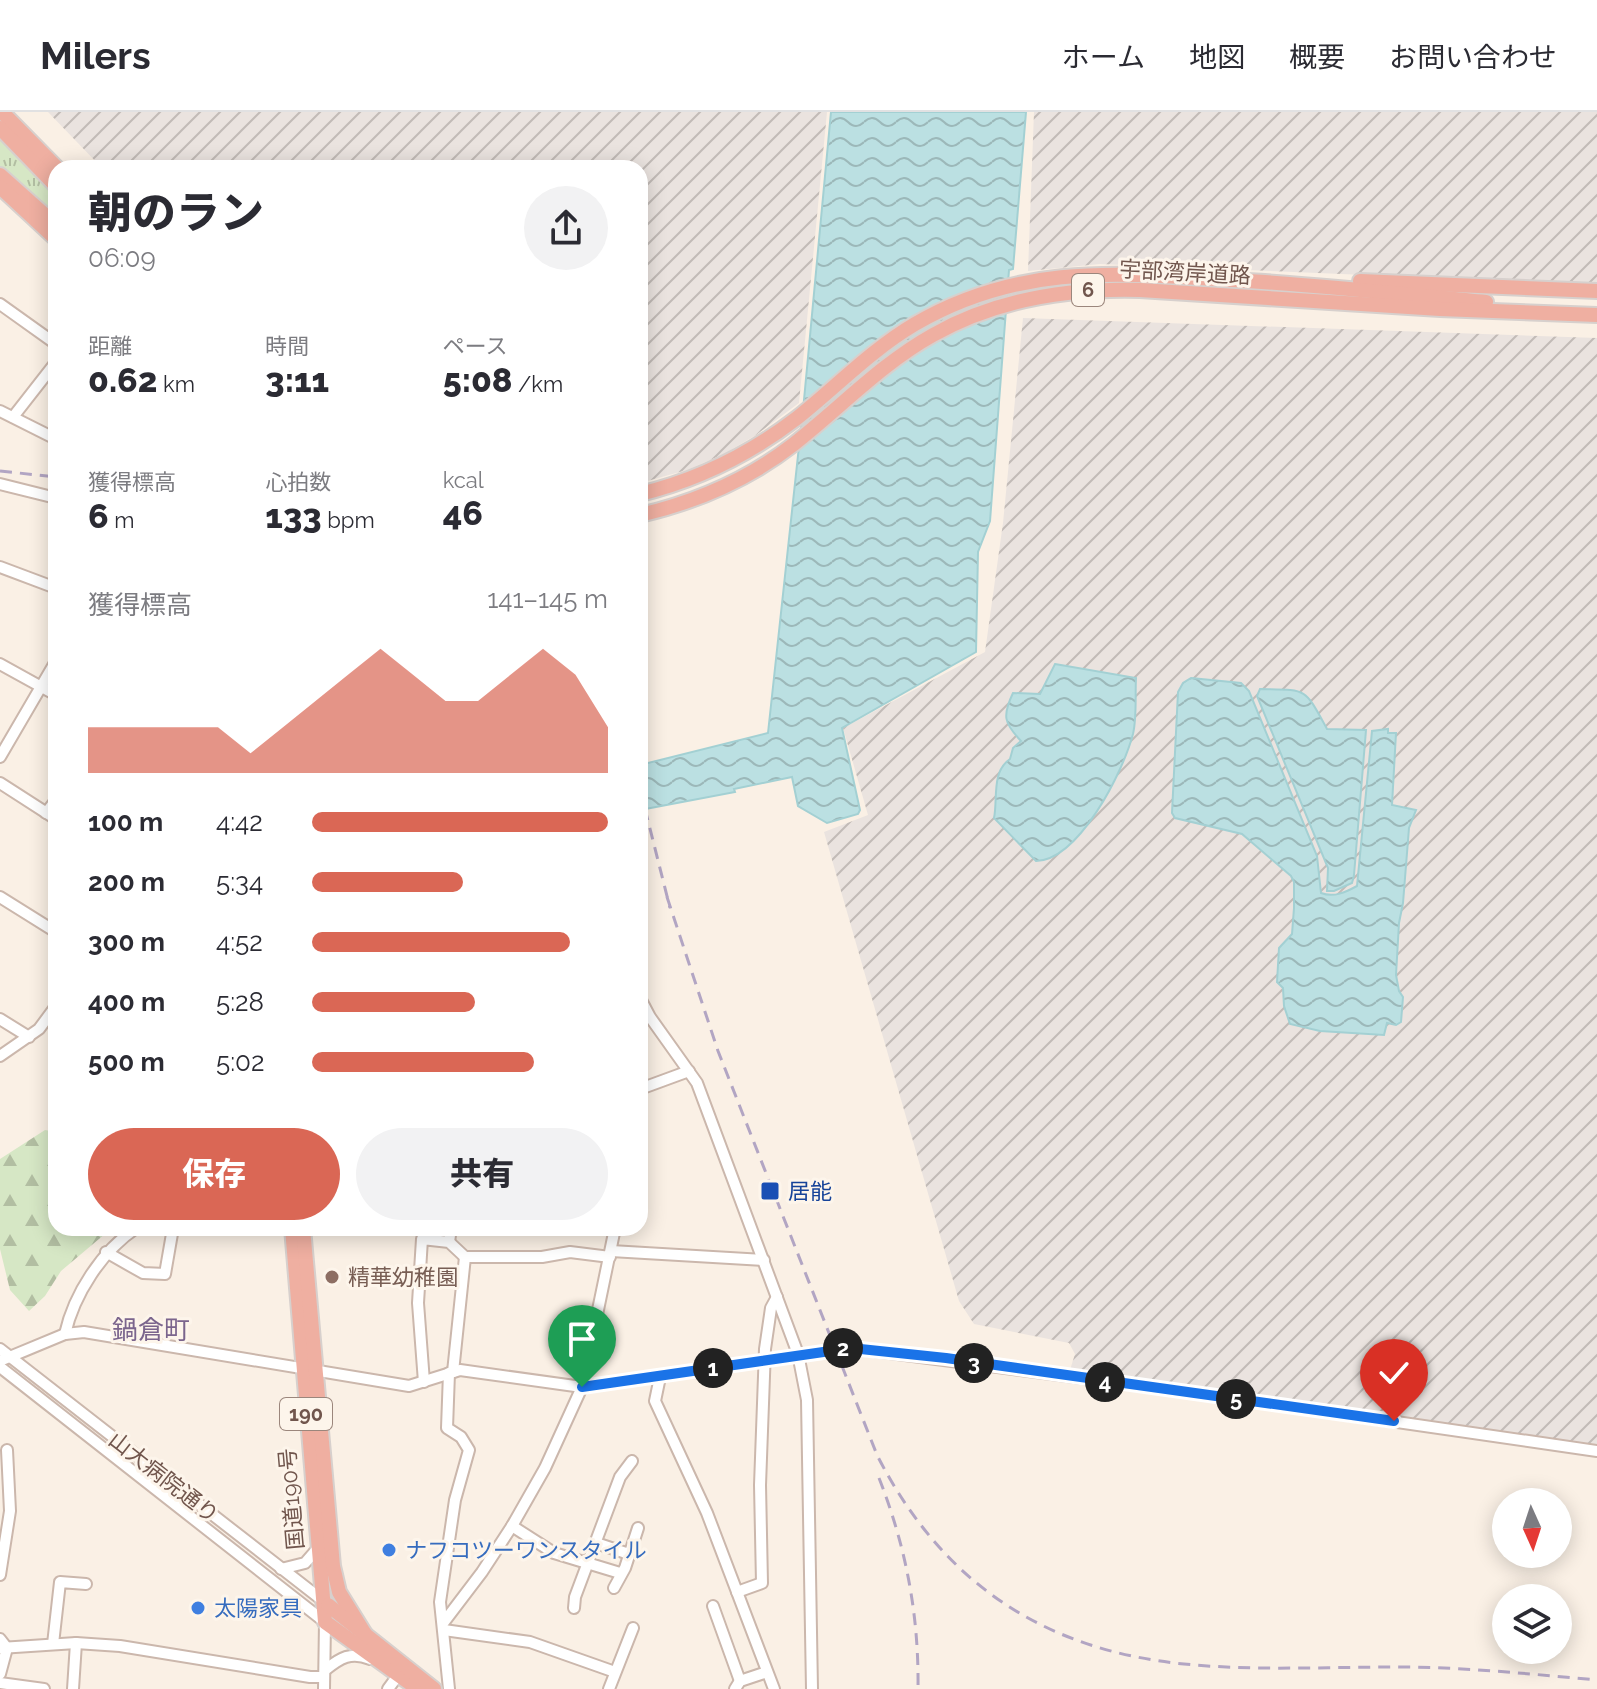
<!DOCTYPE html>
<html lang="ja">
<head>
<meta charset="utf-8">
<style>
	:root { --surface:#fff; --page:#f2f2f3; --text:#2b2b33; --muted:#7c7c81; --line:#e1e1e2; --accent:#da6755 }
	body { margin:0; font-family:Raleway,"Noto Sans JP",sans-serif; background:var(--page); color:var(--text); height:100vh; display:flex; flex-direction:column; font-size:30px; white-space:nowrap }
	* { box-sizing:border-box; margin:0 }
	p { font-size:26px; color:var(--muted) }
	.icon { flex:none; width:44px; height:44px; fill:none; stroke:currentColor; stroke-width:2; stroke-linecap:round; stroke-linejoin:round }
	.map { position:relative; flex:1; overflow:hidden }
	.sheet { position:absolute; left:48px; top:48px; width:600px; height:1076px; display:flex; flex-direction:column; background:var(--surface); border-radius:24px; box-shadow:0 4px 20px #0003 }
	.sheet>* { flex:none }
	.needle { width:52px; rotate:177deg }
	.tools { position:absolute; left:1492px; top:1376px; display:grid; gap:16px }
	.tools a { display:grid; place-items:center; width:80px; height:80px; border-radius:50%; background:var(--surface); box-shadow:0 4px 20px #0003; font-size:40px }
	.pin { position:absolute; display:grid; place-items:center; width:68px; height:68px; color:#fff; margin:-82px -34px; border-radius:50% 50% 50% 0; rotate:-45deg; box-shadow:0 0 8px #0007 }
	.pin .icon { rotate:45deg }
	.km { position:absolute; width:40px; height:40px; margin:-20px; border-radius:50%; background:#222; color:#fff; font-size:22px; line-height:40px; text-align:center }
	.round { display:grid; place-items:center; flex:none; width:84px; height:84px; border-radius:42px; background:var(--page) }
	.overview { display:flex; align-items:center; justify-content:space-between; height:136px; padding:0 40px }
	h1 { font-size:44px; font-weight:800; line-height:60px }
	.figures { display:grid; grid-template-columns:repeat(3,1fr); gap:12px; height:136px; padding:8px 40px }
	.figures div { display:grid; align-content:center }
	.figures b { font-size:34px; font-weight:800 }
	.figures small { font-size:22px; font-weight:400 }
	.figures p { font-size:22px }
	.chart { height:224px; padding:16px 40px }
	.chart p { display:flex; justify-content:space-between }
	.chart svg { width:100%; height:144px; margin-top:8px; fill:var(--accent); opacity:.7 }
	.action { display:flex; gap:16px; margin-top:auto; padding:16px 40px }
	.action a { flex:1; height:92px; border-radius:48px; background:var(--accent); color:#fff; font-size:32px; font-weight:800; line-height:92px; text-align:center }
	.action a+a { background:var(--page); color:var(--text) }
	ul { padding:0 40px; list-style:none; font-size:26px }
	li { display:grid; grid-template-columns:128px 96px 1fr; align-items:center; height:60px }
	li i { height:20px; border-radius:10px; background:var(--accent) }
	header { display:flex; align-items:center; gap:48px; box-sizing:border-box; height:112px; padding:0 40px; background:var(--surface); border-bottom:2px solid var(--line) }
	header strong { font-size:38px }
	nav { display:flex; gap:44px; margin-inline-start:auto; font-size:28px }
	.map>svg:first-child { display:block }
</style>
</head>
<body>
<header>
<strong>Milers</strong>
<nav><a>ホーム</a><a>地図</a><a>概要</a><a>お問い合わせ</a></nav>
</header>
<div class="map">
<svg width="1597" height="1577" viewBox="0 0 1597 1577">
	<defs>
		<pattern id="industrial-furrows" width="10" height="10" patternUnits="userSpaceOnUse" patternTransform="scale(2)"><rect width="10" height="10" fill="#eae3df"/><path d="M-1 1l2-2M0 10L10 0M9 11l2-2" fill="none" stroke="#c2bbb7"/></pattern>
		<pattern id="grass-tufts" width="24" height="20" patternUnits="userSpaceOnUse" patternTransform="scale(2)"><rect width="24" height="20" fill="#d6e7c5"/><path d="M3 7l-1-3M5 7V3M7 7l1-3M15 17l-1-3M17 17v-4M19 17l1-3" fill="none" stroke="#b2bea2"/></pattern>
		<pattern id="forest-firs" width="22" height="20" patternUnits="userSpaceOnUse" patternTransform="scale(2)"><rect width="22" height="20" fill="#d6e7c5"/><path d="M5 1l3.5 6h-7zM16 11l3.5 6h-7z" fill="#b2bea2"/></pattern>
		<pattern id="water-waves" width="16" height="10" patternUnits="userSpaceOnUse" patternTransform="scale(2)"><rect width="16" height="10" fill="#bbe0e2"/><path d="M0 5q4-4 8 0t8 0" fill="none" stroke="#9cb8b9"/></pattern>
	</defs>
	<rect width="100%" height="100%" fill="#faf0e5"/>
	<g fill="url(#industrial-furrows)">
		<polygon points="48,0 827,0 799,291 756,323 724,342 687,358 640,371 640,56 102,56"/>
		<polygon points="1034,0 1597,0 1597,176 1559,171 1100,152 1028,159"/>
		<polygon points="1023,206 1597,226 1597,1333 1070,1258 1075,1242 1069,1231 974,1212 959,1189 824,720 868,703 843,616 985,540 1003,411"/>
	</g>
	<polygon fill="url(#grass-tufts)" points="0,24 56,82 56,107 0,57"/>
	<polygon fill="url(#forest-firs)" points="45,1018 56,1020 56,1116 112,1116 61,1159 45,1184 29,1199 10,1178 0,1137 0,1047"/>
	<g fill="url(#water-waves)" stroke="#a3d0d3" stroke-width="2">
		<polygon points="831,0 1026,0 1013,157 1009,158 990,409 978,440 976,540 842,616 860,698 858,702 827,711 798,694 792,665 734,677 735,680 640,698 640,653 768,621 804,288"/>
		<path d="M1055,552L1136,566C1135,584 1137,605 1133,622C1123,660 1079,748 1036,749L994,706C998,687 991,660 1010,647L1013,636L1021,629C1004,611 1002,604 1013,581L1040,582Z"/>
		<path d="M1191,566L1241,571L1249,579L1317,744L1321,781C1334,786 1346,780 1357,774L1372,619L1388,617V621H1396L1392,693L1416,698L1409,716L1403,791L1399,811L1396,863L1399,879L1403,885L1401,910L1396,913L1387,911L1384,923L1320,919L1290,912L1284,894L1283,876L1277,870L1279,836L1292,822L1294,796V770L1291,764L1242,722L1175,706L1172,701L1178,580L1183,571Z"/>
		<path d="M1260,577C1308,578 1304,575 1327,617L1366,618L1354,763L1352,771L1334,779H1327L1328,756L1257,584Z"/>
	</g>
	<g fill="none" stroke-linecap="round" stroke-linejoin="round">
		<g stroke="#cbb7ac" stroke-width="14">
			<g id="minor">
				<polyline points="0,192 56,232"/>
				<polyline points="0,299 56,327"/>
				<polyline points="13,305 56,250"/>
				<polyline points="0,372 56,386"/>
				<polyline points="0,455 56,476"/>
				<polyline points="0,552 56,583"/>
				<polyline points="0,645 56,549"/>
				<polyline points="0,671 56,707"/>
				<polyline points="46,701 56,688"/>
				<polyline points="0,785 56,820"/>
				<polyline points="640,886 650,905 697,971 798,1242 807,1288 812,1577"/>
				<polyline points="0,907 29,925"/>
				<polyline points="0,944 39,917 56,894"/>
				<polyline points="640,977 689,959"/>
				<polyline points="449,1130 451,1116"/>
				<polyline points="611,1139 764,1148"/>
				<polyline points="106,1140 143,1161 165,1162 173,1116"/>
				<path d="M65,1222C74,1182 102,1139 136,1116"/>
				<polyline points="0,1237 326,1491"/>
				<polyline points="0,1249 65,1222 84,1220 409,1274 460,1258 582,1275 851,1236 1190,1280 1597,1339"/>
				<polyline points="0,1255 325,1510 324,1577"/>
				<polyline points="453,1260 465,1145"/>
				<polyline points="660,1265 655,1289 707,1401 774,1577"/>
				<polyline points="424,1270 418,1191 422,1127 449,1130 465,1145 542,1145 570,1140 610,1145"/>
				<polyline points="512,1414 554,1441 620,1461"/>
				<polyline points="596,1431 629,1442"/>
				<polyline points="281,1457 305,1451 318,1436"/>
				<polyline points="0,1463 10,1399 7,1338"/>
				<polyline points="614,1476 625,1456 638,1416"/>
				<polyline points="737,1480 762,1471 760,1373 765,1237 771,1196 777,1185"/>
				<polyline points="713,1494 740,1569"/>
				<polyline points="574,1496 575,1485 620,1365 632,1349"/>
				<polyline points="444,1510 482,1460 512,1414 545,1356 582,1275 615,1116"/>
				<polyline points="444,1518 530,1530 615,1560"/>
				<polyline points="0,1527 7,1536 0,1562"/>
				<polyline points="53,1532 60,1470 86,1472"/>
				<polyline points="0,1536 76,1531 120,1534 310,1565 324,1565"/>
				<path d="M325,1558C340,1546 351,1539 370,1547"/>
				<polyline points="0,1571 44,1577"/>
				<polyline points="73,1577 76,1531"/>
				<polyline points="388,1577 399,1562"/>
				<polyline points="449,1577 440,1490 455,1388 469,1338 461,1325 447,1316 449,1261"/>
				<polyline points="609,1577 633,1516"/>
				<polyline points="735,1577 740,1569 767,1560"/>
			</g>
		</g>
		<g stroke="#d7d0cd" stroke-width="18">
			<g id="highway">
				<polyline points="2,0 57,56"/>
				<polyline points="0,16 56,74"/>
				<polyline points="0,63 56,113"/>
				<polyline points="0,75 56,127"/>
				<polyline points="1360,169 1597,179"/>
				<path d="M640,382C698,368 750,342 797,306C836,275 871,238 915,212C1020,151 1117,161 1233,168C1318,173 1402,182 1486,190"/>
				<path d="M640,403C696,390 749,367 794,332C841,295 881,252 933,223C997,187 1067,176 1140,178L1440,197L1597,203"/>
				<polyline points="292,1116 325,1510 418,1577"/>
				<polyline points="303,1116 333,1454 339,1480 365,1522"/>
				<polyline points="328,1493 434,1577"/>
			</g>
		</g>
		<use href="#minor" stroke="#fff" stroke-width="10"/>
		<use href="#highway" stroke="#efafa1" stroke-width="14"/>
		<g stroke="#b2a5c3" stroke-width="3" stroke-dasharray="12 8" stroke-linecap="butt">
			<polyline points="0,359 56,365"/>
			<polyline points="640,677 670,796"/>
			<path d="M667,785L718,939L877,1343C941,1469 1042,1538 1184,1552C1254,1559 1326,1555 1397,1555C1464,1555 1530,1562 1597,1568"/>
			<path d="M879,1366C906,1435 919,1503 918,1577"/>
		</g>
	</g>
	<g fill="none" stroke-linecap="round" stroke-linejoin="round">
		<g stroke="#fff" stroke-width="16">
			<polyline id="route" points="582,1275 851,1236 946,1246 1394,1309"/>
		</g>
		<use href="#route" stroke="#1a73e8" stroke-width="10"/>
	</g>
	<rect fill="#1a4fb4" stroke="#fdf5eb" stroke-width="3" x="760" y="1069" width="20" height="20" rx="4"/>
	<circle fill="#8d6e63" stroke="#fdf5eb" stroke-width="3" cx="332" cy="1165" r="8"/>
	<g fill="#3f7fe0" stroke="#fdf5eb" stroke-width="3">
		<circle cx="389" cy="1438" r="8"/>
		<circle cx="198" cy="1496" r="8"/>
	</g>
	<g text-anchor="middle" stroke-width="6" stroke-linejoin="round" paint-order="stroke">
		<g fill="#fdf5eb" stroke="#9b867c" stroke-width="2">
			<rect x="1072" y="162" width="32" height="32" rx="6"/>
			<rect x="280" y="1286" width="52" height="32" rx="6"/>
		</g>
		<g font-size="20" font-weight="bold" fill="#71564d">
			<text x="1088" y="185">6</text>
			<text x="306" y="1309">190</text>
		</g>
		<g font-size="22" fill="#71564d" stroke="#fdf5eb">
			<text transform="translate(1185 160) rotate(3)" y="8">宇部湾岸道路</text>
			<text transform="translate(164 1365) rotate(38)" y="8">山大病院通り</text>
			<text transform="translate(291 1387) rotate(-95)" y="8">国道190号</text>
		</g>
		<g font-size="22" fill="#164399" stroke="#fdf5eb" text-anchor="start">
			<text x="788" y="1087">居能</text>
		</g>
		<g font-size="22" fill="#785e54" stroke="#fdf5eb" text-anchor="start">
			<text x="348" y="1173">精華幼稚園</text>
		</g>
		<g font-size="22" fill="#366cbe" stroke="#fdf5eb" text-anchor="start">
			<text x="405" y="1446">ナフコツーワンスタイル</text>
			<text x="214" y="1504">太陽家具</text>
		</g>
		<g font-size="26" fill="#7b658d" stroke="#fdf5eb">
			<text x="151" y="1227">鍋倉町</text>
		</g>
	</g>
</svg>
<div class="tools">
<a><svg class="needle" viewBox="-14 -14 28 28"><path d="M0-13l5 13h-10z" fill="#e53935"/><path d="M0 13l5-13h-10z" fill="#7c7c81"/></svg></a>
<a><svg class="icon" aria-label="layers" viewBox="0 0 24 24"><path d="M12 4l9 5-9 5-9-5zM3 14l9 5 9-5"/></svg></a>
</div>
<div class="pin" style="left:582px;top:1275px;background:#1e9e55"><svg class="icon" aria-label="arrive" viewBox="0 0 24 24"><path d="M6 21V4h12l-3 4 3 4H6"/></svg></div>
<div class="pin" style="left:1394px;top:1309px;background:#d93025"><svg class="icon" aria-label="check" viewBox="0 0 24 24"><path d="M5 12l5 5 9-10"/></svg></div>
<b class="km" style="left:713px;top:1256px">1</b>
<b class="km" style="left:843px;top:1236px">2</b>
<b class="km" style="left:974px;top:1251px">3</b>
<b class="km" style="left:1105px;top:1270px">4</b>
<b class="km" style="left:1236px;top:1287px">5</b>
<section class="sheet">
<div class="overview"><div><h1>朝のラン</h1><p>06:09</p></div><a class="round"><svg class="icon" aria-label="share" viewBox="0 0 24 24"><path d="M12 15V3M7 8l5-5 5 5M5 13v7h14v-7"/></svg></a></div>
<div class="figures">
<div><p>距離</p><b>0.62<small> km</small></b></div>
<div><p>時間</p><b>3:11</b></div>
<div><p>ペース</p><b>5:08<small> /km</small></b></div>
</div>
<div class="figures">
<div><p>獲得標高</p><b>6<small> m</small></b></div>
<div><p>心拍数</p><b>133<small> bpm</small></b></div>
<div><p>kcal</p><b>46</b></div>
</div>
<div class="chart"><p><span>獲得標高</span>141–145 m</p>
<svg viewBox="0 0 160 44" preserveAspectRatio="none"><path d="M0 44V30L10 30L20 30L30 30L40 30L50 38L60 30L70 22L80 14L90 6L100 14L110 22L120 22L130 14L140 6L150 14L160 30V44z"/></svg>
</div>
<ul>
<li><b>100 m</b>4:42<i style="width:100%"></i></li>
<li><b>200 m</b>5:34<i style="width:51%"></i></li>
<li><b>300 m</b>4:52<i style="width:87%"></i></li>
<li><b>400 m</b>5:28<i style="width:55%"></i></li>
<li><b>500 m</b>5:02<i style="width:75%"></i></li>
</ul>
<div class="action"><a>保存</a><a>共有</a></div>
</section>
</div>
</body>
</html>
